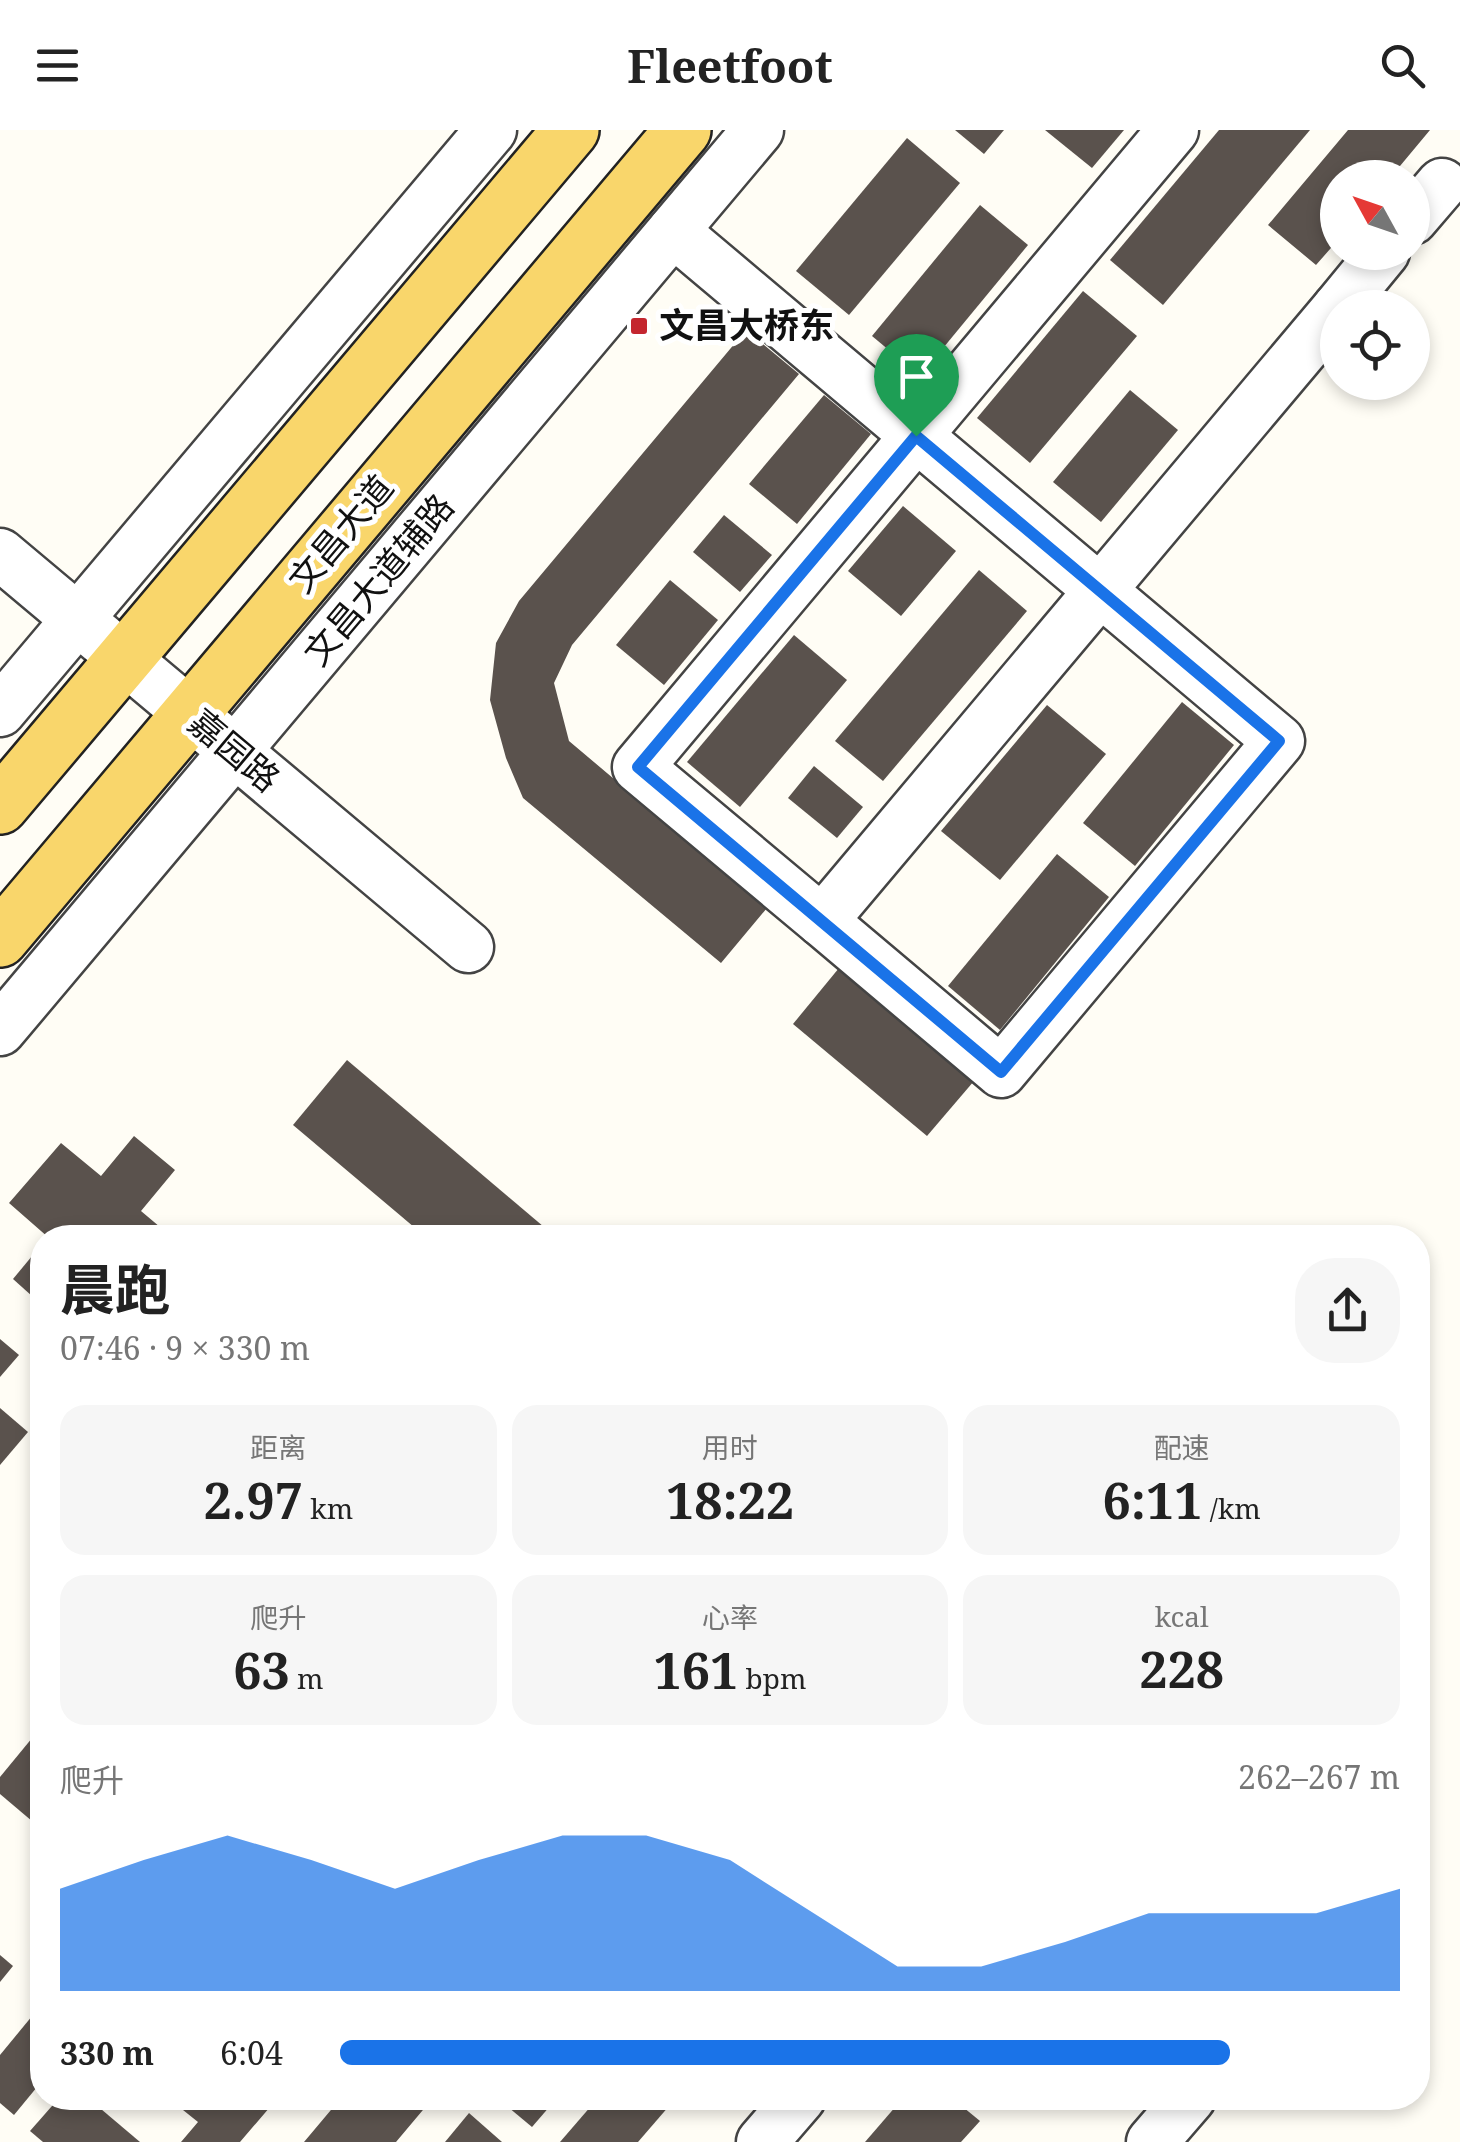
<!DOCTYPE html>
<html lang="zh">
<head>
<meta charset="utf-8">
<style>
	:root { --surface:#fff; --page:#f6f6f6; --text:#222; --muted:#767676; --accent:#1a73e8 }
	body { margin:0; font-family:"Noto Serif","Noto Sans SC",serif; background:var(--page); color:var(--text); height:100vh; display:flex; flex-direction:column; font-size:38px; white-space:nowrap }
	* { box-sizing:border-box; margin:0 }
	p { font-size:32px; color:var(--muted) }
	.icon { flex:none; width:55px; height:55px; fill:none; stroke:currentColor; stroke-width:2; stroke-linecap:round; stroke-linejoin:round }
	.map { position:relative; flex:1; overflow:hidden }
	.panel { position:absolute; left:30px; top:1095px; width:1400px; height:885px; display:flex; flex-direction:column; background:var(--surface); border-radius:40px; box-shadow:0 5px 15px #0003 }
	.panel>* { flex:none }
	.needle { width:65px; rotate:310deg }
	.tools { position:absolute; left:1320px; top:30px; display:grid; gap:20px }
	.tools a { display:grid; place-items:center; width:110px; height:110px; border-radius:50%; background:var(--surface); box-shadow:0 5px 15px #0003; font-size:50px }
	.pin { position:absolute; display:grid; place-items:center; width:85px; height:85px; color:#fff; margin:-102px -42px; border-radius:50% 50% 50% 0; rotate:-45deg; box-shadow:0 0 10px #0007 }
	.pin .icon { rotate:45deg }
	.round { display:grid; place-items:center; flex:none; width:105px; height:105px; border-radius:40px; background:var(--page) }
	.overview { display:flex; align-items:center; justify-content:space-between; height:170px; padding:0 30px }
	h1 { font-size:55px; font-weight:700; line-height:75px }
	.metrics { display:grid; grid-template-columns:repeat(3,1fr); gap:15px; height:170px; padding:10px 30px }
	.metrics div { display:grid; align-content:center; border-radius:25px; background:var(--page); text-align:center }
	.metrics b { font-size:50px; font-weight:700 }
	.metrics small { font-size:28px; font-weight:400 }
	.metrics p { font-size:28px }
	.chart { height:280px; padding:20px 30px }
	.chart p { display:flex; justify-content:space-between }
	.chart svg { width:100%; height:180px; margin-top:10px; fill:var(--accent); opacity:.7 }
	ul { padding:0 30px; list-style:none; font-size:32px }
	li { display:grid; grid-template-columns:160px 120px 1fr; align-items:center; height:75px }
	li i { height:25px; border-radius:12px; background:var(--accent) }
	header { display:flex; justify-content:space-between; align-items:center; height:130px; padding:0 30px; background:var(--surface); font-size:45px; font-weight:700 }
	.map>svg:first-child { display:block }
</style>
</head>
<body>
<header><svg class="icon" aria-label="menu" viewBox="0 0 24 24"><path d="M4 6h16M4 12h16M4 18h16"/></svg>Fleetfoot<svg class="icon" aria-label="search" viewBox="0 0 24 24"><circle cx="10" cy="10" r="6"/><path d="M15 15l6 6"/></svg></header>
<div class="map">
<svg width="1460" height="2012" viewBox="0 0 1460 2012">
	<rect width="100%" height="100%" fill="#fffdf5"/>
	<g fill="#5a524d">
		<polygon points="955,0 1004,0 984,24"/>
		<polygon points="1045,0 1124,0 1092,38"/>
		<polygon points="1219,0 1310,0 1163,175 1110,130"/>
		<polygon points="1348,0 1430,0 1390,48 1338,48 1338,110 1316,135 1268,95"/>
		<polygon points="907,8 960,53 849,185 796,141"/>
		<polygon points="980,75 1028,115 920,246 872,206"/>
		<polygon points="1083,161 1137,206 1030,333 977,288"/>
		<polygon points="746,200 799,244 572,515 554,553 569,611 767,778 721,833 523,668 506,628 490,570 496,513 519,471"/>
		<polygon points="1130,260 1178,300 1101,392 1053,352"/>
		<polygon points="824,265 871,304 797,394 749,354"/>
		<polygon points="903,376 956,421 901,486 848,441"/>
		<polygon points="724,385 772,425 740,462 693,422"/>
		<polygon points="979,440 1027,481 883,651 835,611"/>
		<polygon points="670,450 718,490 664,555 616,515"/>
		<polygon points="794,505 847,550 740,677 687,632"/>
		<polygon points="1182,572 1234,615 1135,736 1083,693"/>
		<polygon points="1047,575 1106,624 1000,750 941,701"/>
		<polygon points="814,636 863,677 837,708 788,668"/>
		<polygon points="1057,724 1109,767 1000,900 948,856"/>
		<polygon points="839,838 974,951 927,1006 793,894"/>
		<polygon points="347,930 557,1108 427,1108 293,995"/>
		<polygon points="134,1006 175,1040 141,1081 173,1108 49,1108 9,1073 61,1013 101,1046"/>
		<polygon points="42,1114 42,1175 13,1149"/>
		<polygon points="0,1209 19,1225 0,1247"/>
		<polygon points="0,1278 28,1302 0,1335"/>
		<polygon points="42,1596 42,1694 39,1697 0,1664 0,1647"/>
		<polygon points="0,1825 13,1836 0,1852"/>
		<polygon points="42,1874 42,1951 14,1985 0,1973 0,1925"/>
		<polygon points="59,1968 88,1968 140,2012 43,2012 30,2001"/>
		<polygon points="168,1968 258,1968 270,1977 240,2012 181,2012 198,1992"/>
		<polygon points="341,1968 360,1968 368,1974 373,1968 433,1968 396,2012 304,2012"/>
		<polygon points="497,1968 557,1968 532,1997"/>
		<polygon points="598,1968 676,1968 638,2012 560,2012"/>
		<polygon points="903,1968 952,1968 980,1991 961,2012 865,2012"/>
		<polygon points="469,1983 502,2012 445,2012"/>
	</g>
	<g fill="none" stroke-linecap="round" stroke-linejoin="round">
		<g stroke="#444" stroke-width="55">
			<g id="minor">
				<polyline points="1173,0 638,637 822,791 1338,178"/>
				<polyline points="1412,89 1442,54"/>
				<polyline points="673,101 1279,611 1001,942 822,791"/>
				<polyline points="1338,178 1384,122"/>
				<polyline points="0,424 468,817"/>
				<polyline points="0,581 491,0"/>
				<polyline points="0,900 758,0"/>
				<polyline points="762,2012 800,1968"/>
				<polyline points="1152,2012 1190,1968"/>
			</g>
		</g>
		<g stroke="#222" stroke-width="60">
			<g id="major">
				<polyline points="0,676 571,0"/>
				<polyline points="0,809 683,0"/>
			</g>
		</g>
		<use href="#minor" stroke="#fff" stroke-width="50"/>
		<use href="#major" stroke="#f9d66b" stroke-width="55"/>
	</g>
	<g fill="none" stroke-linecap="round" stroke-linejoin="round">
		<g stroke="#fff" stroke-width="20">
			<polygon id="route" points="916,306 1279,611 1001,942 638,637"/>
		</g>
		<use href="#route" stroke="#1a73e8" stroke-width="12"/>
	</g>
	<rect fill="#c4262e" stroke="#fff" stroke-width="4" x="629" y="186" width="20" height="20" rx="5"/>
	<g text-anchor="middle" stroke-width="10" stroke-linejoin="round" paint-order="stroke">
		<g font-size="35" font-weight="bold" fill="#111" stroke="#fff" text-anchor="start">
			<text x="659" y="208">文昌大桥东</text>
		</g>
		<g font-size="35" fill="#111" stroke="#fff">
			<text transform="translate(341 404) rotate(-50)" y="12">文昌大道</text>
			<text transform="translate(379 450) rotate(-50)" y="12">文昌大道辅路</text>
			<text transform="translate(234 621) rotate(40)" y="12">嘉园路</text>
		</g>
	</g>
</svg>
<div class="tools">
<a><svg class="needle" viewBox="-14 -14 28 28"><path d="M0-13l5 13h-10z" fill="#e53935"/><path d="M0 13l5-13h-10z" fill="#767676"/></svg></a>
<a><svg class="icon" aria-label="locate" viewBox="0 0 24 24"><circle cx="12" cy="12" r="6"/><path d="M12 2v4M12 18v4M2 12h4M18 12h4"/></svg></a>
</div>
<div class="pin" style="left:916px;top:306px;background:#1e9e55"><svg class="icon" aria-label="arrive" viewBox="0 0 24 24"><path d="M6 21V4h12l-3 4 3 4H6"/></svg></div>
<section class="panel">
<div class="overview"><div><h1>晨跑</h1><p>07:46 · 9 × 330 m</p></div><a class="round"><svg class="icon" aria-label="share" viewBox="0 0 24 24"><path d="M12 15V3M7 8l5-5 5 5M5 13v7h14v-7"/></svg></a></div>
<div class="metrics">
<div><p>距离</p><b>2.97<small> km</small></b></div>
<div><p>用时</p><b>18:22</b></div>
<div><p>配速</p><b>6:11<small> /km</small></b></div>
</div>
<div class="metrics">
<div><p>爬升</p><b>63<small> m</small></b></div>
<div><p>心率</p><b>161<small> bpm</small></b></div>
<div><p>kcal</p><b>228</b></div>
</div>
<div class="chart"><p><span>爬升</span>262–267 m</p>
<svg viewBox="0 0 160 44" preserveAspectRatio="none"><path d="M0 44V19L10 12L20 6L30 12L40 19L50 12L60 6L70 6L80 12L90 25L100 38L110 38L120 32L130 25L140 25L150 25L160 19V44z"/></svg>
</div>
<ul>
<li><b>330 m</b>6:04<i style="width:84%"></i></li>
</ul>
</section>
</div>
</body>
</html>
